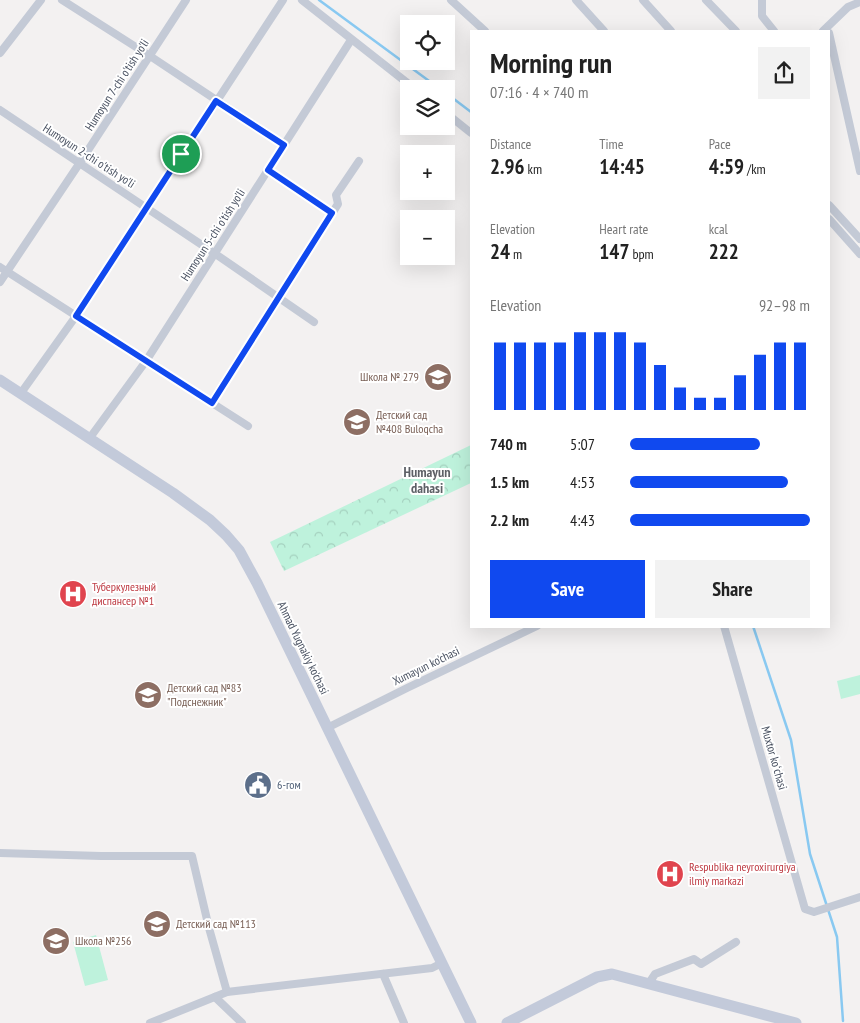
<!DOCTYPE html>
<html lang="en">
<head>
<meta charset="utf-8">
<style>
	:root { --surface:#fff; --page:#f2f2f2; --text:#222; --muted:#767676; --accent:#1049ef }
	body { margin:0; font-family:"PT Sans Narrow",sans-serif; background:var(--page); color:var(--text); height:100vh; display:flex; flex-direction:column; font-size:19px; white-space:nowrap }
	* { box-sizing:border-box; margin:0 }
	p { font-size:16px; color:var(--muted) }
	.icon { flex:none; width:28px; height:28px; fill:none; stroke:currentColor; stroke-width:2; stroke-linecap:round; stroke-linejoin:round }
	.map { position:relative; flex:1; overflow:hidden }
	.details { position:absolute; left:470px; top:30px; width:360px; height:598px; display:flex; flex-direction:column; background:var(--surface); border-radius:0px; box-shadow:0 5px 20px #0002 }
	.details>* { flex:none }
	.fabs { position:absolute; left:400px; top:15px; display:grid; gap:10px }
	.fabs a { display:grid; place-items:center; width:55px; height:55px; border-radius:0px; background:var(--surface); box-shadow:0 5px 20px #0002; font-size:25px }
	.pin { position:absolute; display:grid; place-items:center; width:42px; height:42px; color:#fff; margin:-21px; border:2px solid #fff; border-radius:50%; box-shadow:0 1px 5px #0007 }
	.round { display:grid; place-items:center; flex:none; width:52px; height:52px; border-radius:0px; background:var(--page) }
	.headline { display:flex; align-items:center; justify-content:space-between; height:85px; padding:0 20px }
	h1 { font-size:28px; font-weight:700; line-height:38px }
	.stats { display:grid; grid-template-columns:repeat(3,1fr); gap:8px; height:85px; padding:5px 20px }
	.stats div { display:grid; align-content:center }
	.stats b { font-size:21px; font-weight:700 }
	.stats small { font-size:14px; font-weight:400 }
	.stats p { font-size:14px }
	.chart { height:140px; padding:10px 20px }
	.chart p { display:flex; justify-content:space-between }
	.chart svg { width:100%; height:90px; margin-top:5px; stroke:var(--accent); stroke-width:6 }
	.action { display:flex; gap:10px; margin-top:auto; padding:10px 20px }
	.action a { flex:1; height:58px; border-radius:0px; background:var(--accent); color:#fff; font-size:20px; font-weight:700; line-height:58px; text-align:center }
	.action a+a { background:var(--page); color:var(--text) }
	ul { padding:0 20px; list-style:none; font-size:16px }
	li { display:grid; grid-template-columns:80px 60px 1fr; align-items:center; height:38px }
	li i { height:12px; border-radius:6px; background:var(--accent) }
	.map>svg:first-child { display:block }
</style>
</head>
<body>
<div class="map">
<svg width="860" height="1023" viewBox="0 0 860 1023">
	<defs>
		<pattern id="park-crowns" width="20" height="18" patternUnits="userSpaceOnUse" patternTransform="scale(1.25)"><rect width="20" height="18" fill="#bef2dc"/><path d="M2 6a3 3 0 1 1 6 0M12 15a3 3 0 1 1 6 0" fill="none" stroke="#a5d1bf"/></pattern>
	</defs>
	<rect width="100%" height="100%" fill="#f3f1f1"/>
	<g fill="#bef2dc">
		<polygon points="860,675 860,694 841,699 837,681"/>
		<polygon points="96,935 108,980 85,986 73,942"/>
	</g>
	<polygon fill="url(#park-crowns)" points="471,445 471,483 284,571 270,542"/>
	<g fill="none" stroke-linecap="round" stroke-linejoin="round">
		<g stroke="#89c9f1" stroke-width="2.5">
			<polyline points="319,0 440,89"/>
			<polyline points="446,93 471,112"/>
			<polyline points="753,626 791,740 810,854 837,937 843,1021"/>
		</g>
		<g stroke="#c4cad6" stroke-width="8">
			<polyline points="62,0 150,56 284,145"/>
			<polyline points="302,0 415,89"/>
			<polyline points="451,0 485,31"/>
			<polyline points="576,0 604,31"/>
			<polyline points="643,0 671,31"/>
			<polyline points="706,0 736,31"/>
			<polyline points="762,0 762,16 774,31"/>
			<polyline points="823,31 848,7 860,2"/>
			<polyline points="829,33 860,171"/>
			<polyline points="0,53 41,0"/>
			<polyline points="0,110 214,253 314,322"/>
			<polyline points="446,113 471,133"/>
			<polyline points="268,170 332,213"/>
			<polyline points="829,205 860,239"/>
			<polyline points="829,219 860,254"/>
			<polyline points="0,267 248,426"/>
			<polyline points="0,282 79,164 186,0"/>
			<polyline points="21,393 76,316 283,0"/>
			<polyline points="211,403 338,204 336,195 359,161"/>
			<polyline points="89,439 146,361 351,40"/>
			<polyline points="724,626 805,909 814,912 860,897"/>
			<polyline points="327,728 407,688 537,626"/>
			<polyline points="0,853 101,856 192,856 209,928 227,992"/>
			<polyline points="383,974 404,1023"/>
			<polyline points="649,983 655,974 694,959 701,964 736,942"/>
			<polyline points="215,997 242,1023"/>
			<polyline points="150,1023 227,992 432,968 442,963"/>
		</g>
		<g stroke="#c3cada" stroke-width="11">
			<polyline points="0,380 173,493 210,520 226,535 239,550 257,583 471,1023"/>
			<polyline points="507,1023 597,977 612,974 796,1023"/>
		</g>
	</g>
	<g fill="none" stroke-linecap="round" stroke-linejoin="round">
		<g stroke="#fff" stroke-width="10">
			<polygon id="route" points="216,101 284,145 268,170 332,213 212,403 76,316"/>
		</g>
		<use href="#route" stroke="#1049ef" stroke-width="6"/>
	</g>
	<defs>
		<g id="school-disc" transform="scale(1.4375)"><circle r="9.5" fill="#8d6e63" stroke="#fff"/><path d="M0-5L7-2L0 1L-7-2ZM-4 1L0 2.5L4 1V4Q0 6-4 4Z" fill="#fff"/></g>
		<g id="hospital-disc" transform="scale(1.4375)"><circle r="9.5" fill="#e0444e" stroke="#fff"/><path d="M-5-5h3v3.5h4V-5h3V5h-3V1.5h-4V5h-3Z" fill="#fff"/></g>
		<g id="civic-disc" transform="scale(1.4375)"><circle r="9.5" fill="#5c6f8a" stroke="#fff"/><path d="M-.6-6.5H3V-4.5H.6V-3L4-1V1h2V6H-6V1h2V-1L-.6-3ZM-1.2 2.5V6h2.4V2.5Z" fill="#fff"/></g>
	</defs>
	<g fill-rule="evenodd">
		<use href="#school-disc" x="438" y="377"/>
		<use href="#school-disc" x="357" y="422"/>
		<use href="#hospital-disc" x="73" y="594"/>
		<use href="#school-disc" x="148" y="695"/>
		<use href="#civic-disc" x="258" y="785"/>
		<use href="#hospital-disc" x="670" y="874"/>
		<use href="#school-disc" x="157" y="924"/>
		<use href="#school-disc" x="56" y="941"/>
	</g>
	<g text-anchor="middle" stroke-width="4" stroke-linejoin="round" paint-order="stroke">
		<g font-size="12" fill="#485060" stroke="#fff">
			<text transform="translate(117 85) rotate(-57)" y="4">Humoyun 7-chi o'tish yo'li</text>
			<text transform="translate(89 156) rotate(33)" y="4">Humoyun 2-chi o'tish yo'li</text>
			<text transform="translate(213 235) rotate(-57)" y="4">Humoyun 5-chi o'tish yo'li</text>
			<text transform="translate(303 648) rotate(64)" y="4">Ahmad Yugnakiy ko'chasi</text>
			<text transform="translate(426 666) rotate(-26)" y="4">Xumayun ko'chasi</text>
			<text transform="translate(774 758) rotate(74)" y="4">Muxtor koʻchasi</text>
		</g>
		<g font-size="12" fill="#785e54" stroke="#fff" text-anchor="start">
			<text x="419" y="381" text-anchor="end">Школа № 279</text>
			<text x="376" y="419">Детский сад<tspan x="376" dy="14">№408 Buloqcha</tspan></text>
			<text x="167" y="692">Детский сад №83<tspan x="167" dy="14">"Подснежник"</tspan></text>
			<text x="176" y="928">Детский сад №113</text>
			<text x="75" y="945">Школа №256</text>
		</g>
		<g font-size="12" fill="#be3a42" stroke="#fff" text-anchor="start">
			<text x="92" y="591">Туберкулезный<tspan x="92" dy="14">диспансер №1</tspan></text>
			<text x="689" y="871">Respublika neyroxirurgiya<tspan x="689" dy="14">ilmiy markazi</tspan></text>
		</g>
		<g font-size="12" fill="#4e5e75" stroke="#fff" text-anchor="start">
			<text x="277" y="789">6-гом</text>
		</g>
		<g font-size="14" font-weight="bold" fill="#5d6066" stroke="#fff">
			<text x="427" y="477">Humayun<tspan x="427" dy="16">dahasi</tspan></text>
		</g>
	</g>
</svg>
<div class="fabs">
<a><svg class="icon" aria-label="locate" viewBox="0 0 24 24"><circle cx="12" cy="12" r="6"/><path d="M12 2v4M12 18v4M2 12h4M18 12h4"/></svg></a>
<a><svg class="icon" aria-label="layers" viewBox="0 0 24 24"><path d="M12 4l9 5-9 5-9-5zM3 14l9 5 9-5"/></svg></a>
<a>+</a>
<a>−</a>
</div>
<div class="pin" style="left:181px;top:154px;background:#1e9e55"><svg class="icon" aria-label="arrive" viewBox="0 0 24 24"><path d="M6 21V4h12l-3 4 3 4H6"/></svg></div>
<section class="details">
<div class="headline"><div><h1>Morning run</h1><p>07:16 · 4 × 740 m</p></div><a class="round"><svg class="icon" aria-label="share" viewBox="0 0 24 24"><path d="M12 15V3M7 8l5-5 5 5M5 13v7h14v-7"/></svg></a></div>
<div class="stats">
<div><p>Distance</p><b>2.96<small> km</small></b></div>
<div><p>Time</p><b>14:45</b></div>
<div><p>Pace</p><b>4:59<small> /km</small></b></div>
</div>
<div class="stats">
<div><p>Elevation</p><b>24<small> m</small></b></div>
<div><p>Heart rate</p><b>147<small> bpm</small></b></div>
<div><p>kcal</p><b>222</b></div>
</div>
<div class="chart"><p><span>Elevation</span>92–98 m</p>
<svg viewBox="0 0 160 44" preserveAspectRatio="none"><path d="M5 44V11M15 44V11M25 44V11M35 44V11M45 44V6M55 44V6M65 44V6M75 44V11M85 44V22M95 44V33M105 44V38M115 44V38M125 44V27M135 44V17M145 44V11M155 44V11"/></svg>
</div>
<ul>
<li><b>740 m</b>5:07<i style="width:72%"></i></li>
<li><b>1.5 km</b>4:53<i style="width:88%"></i></li>
<li><b>2.2 km</b>4:43<i style="width:100%"></i></li>
</ul>
<div class="action"><a>Save</a><a>Share</a></div>
</section>
</div>
</body>
</html>
